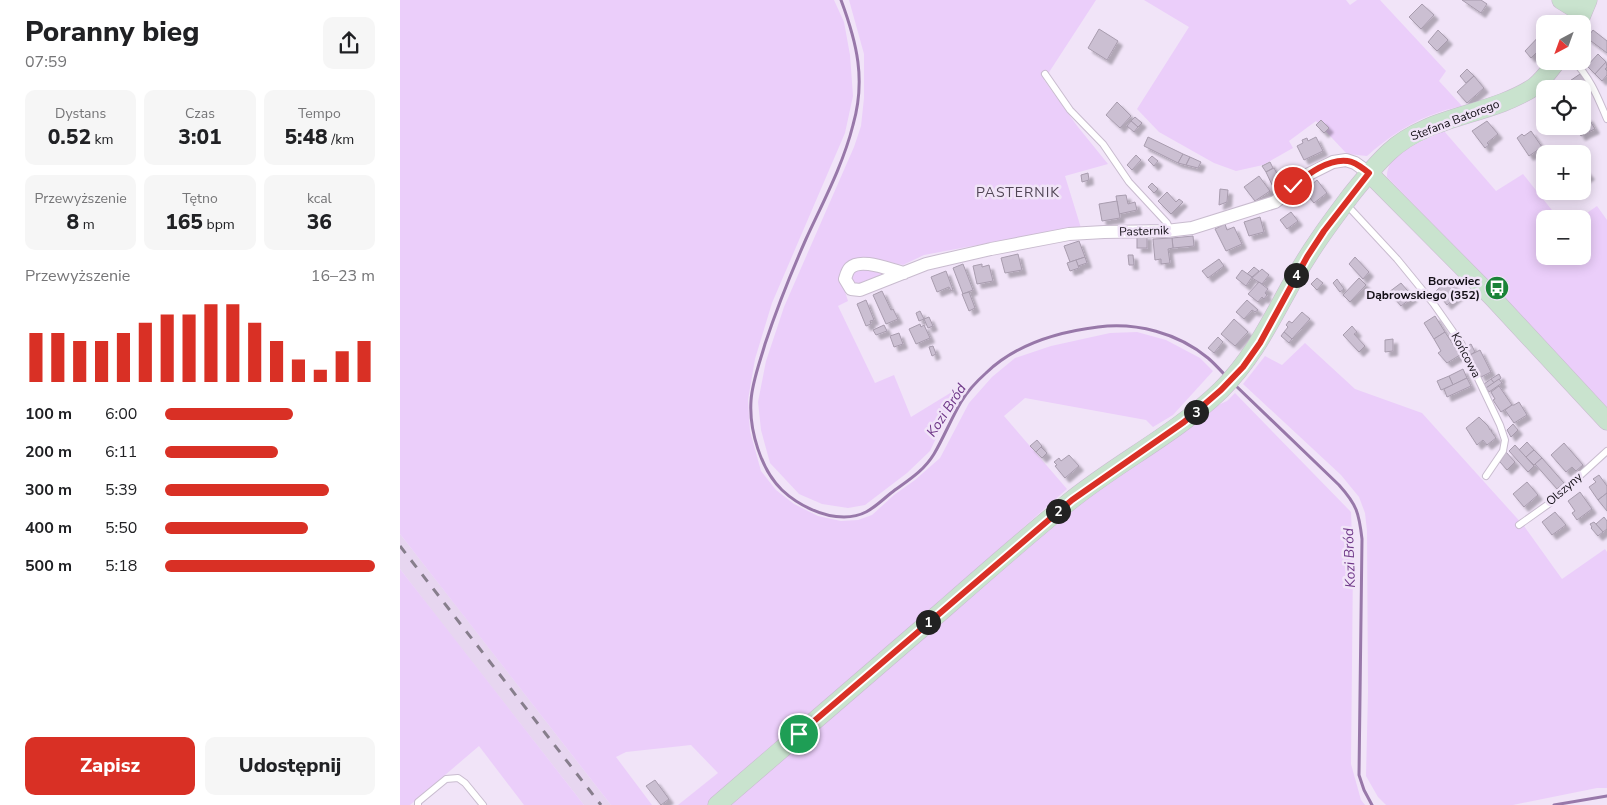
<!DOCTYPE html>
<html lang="pl">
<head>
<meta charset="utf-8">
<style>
	:root { --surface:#fff; --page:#f6f6f6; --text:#202124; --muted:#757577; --accent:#d93025 }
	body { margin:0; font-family:"Nunito Sans",sans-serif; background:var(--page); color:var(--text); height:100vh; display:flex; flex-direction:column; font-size:19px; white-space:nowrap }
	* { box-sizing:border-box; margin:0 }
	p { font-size:16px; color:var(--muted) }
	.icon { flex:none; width:28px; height:28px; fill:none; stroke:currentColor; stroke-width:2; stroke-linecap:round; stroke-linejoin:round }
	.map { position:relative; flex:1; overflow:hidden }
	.sheet { display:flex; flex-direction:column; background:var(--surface); width:400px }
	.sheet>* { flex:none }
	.needle { width:32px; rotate:221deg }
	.controls { position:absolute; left:1136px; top:15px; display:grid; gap:10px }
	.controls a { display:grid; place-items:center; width:55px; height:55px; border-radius:10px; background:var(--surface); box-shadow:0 2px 12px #0003; font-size:25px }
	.pin { position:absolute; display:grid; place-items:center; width:42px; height:42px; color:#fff; margin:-21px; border:2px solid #fff; border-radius:50%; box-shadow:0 1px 5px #0007 }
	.km { position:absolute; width:25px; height:25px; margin:-12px; border-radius:50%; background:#222; color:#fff; font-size:14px; line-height:25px; text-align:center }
	.round { display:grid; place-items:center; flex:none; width:52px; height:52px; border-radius:10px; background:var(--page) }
	.overview { display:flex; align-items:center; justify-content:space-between; height:85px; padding:0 25px }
	h1 { font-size:28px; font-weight:800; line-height:38px }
	.stats { display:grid; grid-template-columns:repeat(3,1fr); gap:8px; height:85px; padding:5px 25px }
	.stats div { display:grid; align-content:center; border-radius:10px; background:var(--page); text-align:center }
	.stats b { font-size:21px; font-weight:800 }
	.stats small { font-size:14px; font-weight:400 }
	.stats p { font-size:14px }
	.chart { height:140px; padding:10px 25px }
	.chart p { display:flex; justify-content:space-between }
	.chart svg { width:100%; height:90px; margin-top:5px; stroke:var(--accent); stroke-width:6 }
	.cta { display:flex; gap:10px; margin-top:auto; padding:10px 25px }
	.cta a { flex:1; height:58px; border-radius:10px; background:var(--accent); color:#fff; font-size:20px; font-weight:800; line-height:58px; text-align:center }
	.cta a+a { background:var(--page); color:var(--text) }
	ul { padding:0 25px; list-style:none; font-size:16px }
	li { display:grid; grid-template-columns:80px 60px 1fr; align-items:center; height:38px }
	li i { height:12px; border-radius:6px; background:var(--accent) }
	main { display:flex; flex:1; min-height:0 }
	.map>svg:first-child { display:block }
</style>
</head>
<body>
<main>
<section class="sheet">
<div class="overview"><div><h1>Poranny bieg</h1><p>07:59</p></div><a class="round"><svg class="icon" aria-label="share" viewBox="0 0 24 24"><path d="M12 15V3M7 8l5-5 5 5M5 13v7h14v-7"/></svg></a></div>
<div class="stats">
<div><p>Dystans</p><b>0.52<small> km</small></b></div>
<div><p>Czas</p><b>3:01</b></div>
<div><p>Tempo</p><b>5:48<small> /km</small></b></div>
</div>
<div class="stats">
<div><p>Przewyższenie</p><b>8<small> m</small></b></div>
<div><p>Tętno</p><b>165<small> bpm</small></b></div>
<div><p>kcal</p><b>36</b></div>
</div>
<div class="chart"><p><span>Przewyższenie</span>16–23 m</p>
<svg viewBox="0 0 160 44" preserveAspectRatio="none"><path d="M5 44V20M15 44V20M25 44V24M35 44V24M45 44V20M55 44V15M65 44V11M75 44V11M85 44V6M95 44V6M105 44V15M115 44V24M125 44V33M135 44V38M145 44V29M155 44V24"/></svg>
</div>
<ul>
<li><b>100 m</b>6:00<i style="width:61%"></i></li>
<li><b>200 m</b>6:11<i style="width:54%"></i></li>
<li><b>300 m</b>5:39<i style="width:78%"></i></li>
<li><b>400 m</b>5:50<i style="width:68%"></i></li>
<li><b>500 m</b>5:18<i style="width:100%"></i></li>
</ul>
<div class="cta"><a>Zapisz</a><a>Udostępnij</a></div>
</section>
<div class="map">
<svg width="1207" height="805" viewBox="0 0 1207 805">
	<defs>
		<filter id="shadow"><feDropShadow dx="4.5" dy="4.5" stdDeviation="1" flood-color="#0004"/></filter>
	</defs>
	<rect width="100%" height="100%" fill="#f1e4f8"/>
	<polygon fill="#e7d6f0" points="0,534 47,594 211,805 184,805 36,616 0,569"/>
	<g fill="#ebcefa">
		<polygon points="0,0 434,0 444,22 450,55 453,96 445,133 372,303 355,359 348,400 350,431 361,471 376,490 394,504 418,516 441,521 458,520 472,515 494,495 515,480 540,458 569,403 592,377 615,358 651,346 710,333 737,332 766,340 800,358 813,371 773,415 753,427 746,420 625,398 604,416 667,489 308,805 278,805 318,773 291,745 226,752 216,757 252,805 211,805 0,534"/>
		<polygon points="449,0 696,0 644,80 678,127 708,164 665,176 681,228 669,228 524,255 503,265 470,258 441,279 448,301 438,306 475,383 494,375 511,417 560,387 530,451 507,473 465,505 448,508 422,504 399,494 370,463 361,430 358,402 366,361 384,307 454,147 461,126 464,98 464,54"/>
		<path d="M744,0H946L950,5L957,0H980L1046,71L1039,81L1062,106C1055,108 1047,109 1040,112C1013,120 987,138 967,156L947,154L916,121L889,141L893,148L863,165L836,171L814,163L759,132L737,109L789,27Z"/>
		<path d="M1044,131L1096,191L1123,174L1159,219H1145V256H1182V219H1178L1197,206L1207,220V407L1059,251L987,177C987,175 987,172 988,169C993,152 1029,138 1044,131Z"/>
		<polygon points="457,267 489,273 459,286 450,281 452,271"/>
		<polygon points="905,343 955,389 1022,413 1124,526 1162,579 1205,549 1207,552 1207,788 1197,788 1113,805 986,805 978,797 966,776 968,692 967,531 965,513 959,497 941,475 843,384 865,356 882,365"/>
		<polygon points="835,393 951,512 953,561 951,764 961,800 965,805 328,805 675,506 816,406 827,401"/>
		<polygon points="0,569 184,805 124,805 79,746 10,805 0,805"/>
	</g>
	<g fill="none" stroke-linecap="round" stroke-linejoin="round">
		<g stroke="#9878a9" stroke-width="3">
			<path d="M441,0C457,43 466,80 453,125C443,165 423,202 406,239C391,273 377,308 365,344C360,362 352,382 351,401C349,430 361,470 382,490C398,505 422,517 444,517C466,517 475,506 491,493C507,481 523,472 534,454C544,437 551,419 561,402C567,392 577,381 586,373C616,344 657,332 698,327C736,322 778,333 808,358C815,364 821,371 827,377"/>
			<path d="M835,385L939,485C957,505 959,513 962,539L959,775L964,790L972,805"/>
			<polyline points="1154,805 1207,796"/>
		</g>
	</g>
	<g fill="#cbbfd2" stroke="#a89cae" filter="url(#shadow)">
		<polygon points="1062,0 1081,0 1087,4 1081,13"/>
		<polygon points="1022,4 1034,15 1021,29 1009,17"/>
		<polygon points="699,29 718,41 707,60 688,48"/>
		<polygon points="1038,30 1048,40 1037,51 1028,42"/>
		<polygon points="1145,30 1145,44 1131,58 1125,51"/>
		<polygon points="1193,30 1207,41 1207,53 1187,38"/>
		<polygon points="1198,54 1206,62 1195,74 1187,66"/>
		<polygon points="1206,62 1207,67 1205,69 1207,71 1207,75 1202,81 1195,74"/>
		<polygon points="1067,69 1074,76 1066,83 1060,76"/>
		<polygon points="1180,74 1189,86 1182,91 1182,89 1162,89 1161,87"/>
		<polygon points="1074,76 1084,88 1067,103 1057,92"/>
		<polygon points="1145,97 1145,112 1138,103"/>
		<polygon points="717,102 731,116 720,128 706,115"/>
		<polygon points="735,117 742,123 738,127 731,121"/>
		<polygon points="1188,117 1195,129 1186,133 1182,126 1182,120"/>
		<polygon points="921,120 929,128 924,133 916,125"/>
		<polygon points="731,121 738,127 734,132 727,126"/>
		<polygon points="1087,121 1098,134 1087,143 1089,145 1085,148 1072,131"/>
		<polygon points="1175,126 1182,126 1186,133 1181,136"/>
		<polygon points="1131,131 1142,147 1129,156 1117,138 1122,134 1124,136"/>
		<polygon points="748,137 783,154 778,163 744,146"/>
		<polygon points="916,137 923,151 904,160 897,146 903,143 902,140 907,138 908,141"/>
		<polygon points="1156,147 1162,154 1148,154"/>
		<polygon points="783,154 790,157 786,165 778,163"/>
		<polygon points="736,155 741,160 732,170 727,165"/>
		<polygon points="752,156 758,161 754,166 748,160"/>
		<polygon points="790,157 801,162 798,168 786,165"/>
		<polygon points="870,162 873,168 866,172 862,166"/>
		<polygon points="874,168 881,181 884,179 886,183 874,189 866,172"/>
		<polygon points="1184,168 1190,175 1182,181 1182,169"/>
		<polygon points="688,173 689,180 682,182 681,175"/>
		<polygon points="859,176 870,191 855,201 844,187"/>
		<polygon points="917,180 927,193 914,203 904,191"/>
		<polygon points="752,183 758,189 754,193 748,187"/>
		<polygon points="820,189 828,190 827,202 819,205"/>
		<polygon points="767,192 776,202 779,199 783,202 771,214 758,201"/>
		<polygon points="726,195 728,204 735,202 737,210 719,214 716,196"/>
		<polygon points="717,201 720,218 702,221 699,204"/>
		<polygon points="891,212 898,221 887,229 880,220"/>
		<polygon points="860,217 864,232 849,236 844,222"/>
		<polygon points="825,224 827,230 834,227 842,244 826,251 815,229"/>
		<rect x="737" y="235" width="10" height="13"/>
		<polygon points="793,236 794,246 773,248 772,238"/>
		<polygon points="772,238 773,248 768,249 770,263 761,264 761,259 755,260 753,239"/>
		<polygon points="679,241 685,257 670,262 664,246"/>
		<polygon points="618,254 622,270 605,273 601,258"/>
		<polygon points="728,255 733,255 734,265 729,265"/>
		<polygon points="685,257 687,263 678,266 676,260"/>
		<polygon points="955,257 969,272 963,279 949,264"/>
		<polygon points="819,259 824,266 808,278 802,271"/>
		<polygon points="676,260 679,268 670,271 667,263"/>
		<polygon points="563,264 573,290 563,294 553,268"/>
		<polygon points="582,264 582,267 589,265 593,281 577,284 573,266"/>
		<polygon points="854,267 859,271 852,277 847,274"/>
		<polygon points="862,269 869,275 862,284 852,278"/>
		<polygon points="842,270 852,277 846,286 836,278"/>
		<polygon points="546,271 553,290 551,291 549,287 537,292 531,277"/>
		<polygon points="917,278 923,283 917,290 911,284"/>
		<polygon points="959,278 966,285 950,302 943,295"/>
		<polygon points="937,279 944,289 940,292 933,283"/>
		<polygon points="1049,279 1061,293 1047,305 1036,291"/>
		<polygon points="859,282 868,289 865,293 867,295 864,299 862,297 858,302 848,294"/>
		<polygon points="1001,283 1013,297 1001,306 989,292"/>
		<polygon points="482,291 491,310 493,309 498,319 486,324 473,295"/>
		<polygon points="569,292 575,308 569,311 562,294"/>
		<polygon points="466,300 474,320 470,321 471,324 466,326 457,304"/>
		<polygon points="847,300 858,310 855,312 852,310 844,319 836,312"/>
		<polygon points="520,311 524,319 519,321 516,313"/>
		<polygon points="902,312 910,319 892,339 884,332 888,327 886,325 889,321 892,323"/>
		<polygon points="1035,316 1045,332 1034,339 1024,323"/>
		<polygon points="529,317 533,326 528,328 524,319"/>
		<polygon points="834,319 848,332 835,346 821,334"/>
		<polygon points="520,324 521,327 524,325 530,338 516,344 509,329"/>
		<polygon points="484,325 487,331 476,335 473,330"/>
		<polygon points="952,326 957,332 954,334 965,346 959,352 943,335"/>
		<polygon points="884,332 892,339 889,343 881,336"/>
		<polygon points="1045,332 1060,355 1047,363 1038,353 1041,351 1034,339"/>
		<polygon points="499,333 503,344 494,347 490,336"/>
		<polygon points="818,337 823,342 814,353 808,348"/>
		<polygon points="993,339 993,351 985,352 985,340"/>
		<polygon points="1071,344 1075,352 1070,355 1066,347"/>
		<polygon points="533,346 536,354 532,356 529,347"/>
		<polygon points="1080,350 1091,372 1081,377 1070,355"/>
		<polygon points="1063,369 1067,378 1053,385 1049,376"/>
		<polygon points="1099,374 1101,378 1094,383 1091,379"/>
		<polygon points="1049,376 1053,385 1041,390 1037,381"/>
		<polygon points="1067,378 1071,386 1047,397 1044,389"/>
		<polygon points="1091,379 1094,383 1086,388 1084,384"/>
		<polygon points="1099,379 1102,383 1089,392 1086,388"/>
		<polygon points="1099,386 1112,405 1101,412 1093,400 1095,399 1091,392"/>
		<polygon points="1119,402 1127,415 1114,423 1105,410 1112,405 1114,405"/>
		<polygon points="1079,417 1088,426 1090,430 1092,430 1091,431 1096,438 1087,445 1083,440 1077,445 1066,428"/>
		<polygon points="1113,424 1118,430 1111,437 1107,430"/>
		<polygon points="637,440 642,446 636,452 630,446"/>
		<polygon points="1127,442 1134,450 1126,457 1119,450"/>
		<polygon points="1164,443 1183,465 1176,471 1172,467 1166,472 1151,455"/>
		<polygon points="1115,445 1134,466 1128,472 1109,451"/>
		<polygon points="641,447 647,453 642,458 636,452"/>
		<polygon points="1134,450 1142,458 1134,465 1126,457"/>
		<polygon points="1106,452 1115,462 1107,470 1100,462"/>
		<polygon points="669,455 679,466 665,478 655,466 657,465 654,462 659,458 661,461"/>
		<polygon points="1142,458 1164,483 1157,489 1135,464"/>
		<polygon points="1199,475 1207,486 1207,493 1198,500 1189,487 1196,482 1193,479"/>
		<polygon points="1127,482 1138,495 1124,507 1113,494"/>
		<polygon points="1180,492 1192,509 1177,520 1172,513 1175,511 1168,501"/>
		<polygon points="1207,493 1207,511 1198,500"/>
		<polygon points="1155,512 1166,525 1152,535 1142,522"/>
		<polygon points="1204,517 1207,521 1207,529 1203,532 1196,524"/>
		<polygon points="1194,522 1203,532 1198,536 1191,528 1192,527 1190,524"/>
		<polygon points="255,780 269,799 261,805 246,786"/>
	</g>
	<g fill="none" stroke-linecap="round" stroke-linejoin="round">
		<g stroke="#c9bccf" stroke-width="8">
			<g id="lane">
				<path d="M1174,61C1191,79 1198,98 1207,119"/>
				<polyline points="645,74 670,110 703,144 729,182 767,223 771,231"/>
				<polyline points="946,204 997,259 1033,303 1061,343 1100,425 1105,440 1103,451 1086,476"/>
				<polyline points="1119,525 1150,503 1207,451"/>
				<polyline points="18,805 18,802 46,779 58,778 65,783 83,805"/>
			</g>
		</g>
		<g stroke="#c9bccf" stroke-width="14">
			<path id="street" d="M504,273C490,270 461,257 450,268C447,271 446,276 445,279L451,289L460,290L526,264L591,249L669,234L704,232L766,231L792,228L875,202L909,174L933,162L946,160L955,163L969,173"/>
		</g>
		<g stroke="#c9bccf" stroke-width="19">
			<g id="secondary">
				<polyline points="1161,0 1182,13"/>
				<polyline points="1178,24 1188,0"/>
				<polyline points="969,173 1092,297 1207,421"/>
				<path d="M317,805C393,740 467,675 543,610C584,574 626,537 669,502C718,462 776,434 821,390C854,357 871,320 893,281C910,250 930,223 951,195C963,180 975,165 989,152C1028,115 1090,116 1134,87C1143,80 1150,70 1157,61"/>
			</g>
		</g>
		<use href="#lane" stroke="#fff" stroke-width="6"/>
		<use href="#street" stroke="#fff" stroke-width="12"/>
		<use href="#secondary" stroke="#c9e3ce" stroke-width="18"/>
		<polyline stroke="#877e8c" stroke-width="3" stroke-dasharray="9 9" stroke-linecap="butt" points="0,546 201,805"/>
	</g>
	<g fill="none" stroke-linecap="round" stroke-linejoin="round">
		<g stroke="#fff" stroke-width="10">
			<path id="route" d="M399,734L672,500L784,422L821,390L843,367L860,343L907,257L924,231L969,173C962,168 956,162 948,161C928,158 907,175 893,186"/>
		</g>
		<use href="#route" stroke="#d93025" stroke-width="6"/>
	</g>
	<defs>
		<g id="bus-disc" transform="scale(1.25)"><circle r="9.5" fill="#1a8338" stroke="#f1e4f8"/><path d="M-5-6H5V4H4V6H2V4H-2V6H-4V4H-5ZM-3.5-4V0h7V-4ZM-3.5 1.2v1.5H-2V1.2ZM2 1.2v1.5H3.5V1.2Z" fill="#fff"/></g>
	</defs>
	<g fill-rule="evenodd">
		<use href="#bus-disc" x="1097" y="288"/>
	</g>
	<g text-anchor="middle" stroke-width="5" stroke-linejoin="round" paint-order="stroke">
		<g font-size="12" fill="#141017" stroke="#f1e4f8">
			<text transform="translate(1055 120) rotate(-21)" y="4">Stefana Batorego</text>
			<text transform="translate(744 231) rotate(-2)" y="4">Pasternik</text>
			<text transform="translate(1066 355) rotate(62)" y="4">Końcowa</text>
			<text transform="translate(1164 489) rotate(-41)" y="4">Olszyny</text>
		</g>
		<g font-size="12" font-weight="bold" fill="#141017" stroke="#f1e4f8" text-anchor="end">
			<text x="1080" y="285">Borowiec<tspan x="1080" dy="14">Dąbrowskiego (352)</tspan></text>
		</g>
		<g font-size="14" letter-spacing="1" fill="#504555" stroke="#f1e4f8">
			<text x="618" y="197">PASTERNIK</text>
		</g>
		<g font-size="14" font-style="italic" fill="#6f3888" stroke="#f1e4f8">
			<text transform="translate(546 410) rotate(-57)" y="5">Kozi Bród</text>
			<text transform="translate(949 558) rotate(-92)" y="5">Kozi Bród</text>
		</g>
	</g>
</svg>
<div class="controls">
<a><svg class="needle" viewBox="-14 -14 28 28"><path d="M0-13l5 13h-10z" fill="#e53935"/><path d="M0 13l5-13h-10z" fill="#757577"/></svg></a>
<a><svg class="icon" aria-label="locate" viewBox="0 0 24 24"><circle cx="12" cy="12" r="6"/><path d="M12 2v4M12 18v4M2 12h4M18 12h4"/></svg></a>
<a>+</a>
<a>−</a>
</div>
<div class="pin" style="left:399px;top:734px;background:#1e9e55"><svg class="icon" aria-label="arrive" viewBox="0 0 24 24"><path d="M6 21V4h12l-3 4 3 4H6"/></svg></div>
<div class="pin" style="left:893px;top:186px;background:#d93025"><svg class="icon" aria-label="check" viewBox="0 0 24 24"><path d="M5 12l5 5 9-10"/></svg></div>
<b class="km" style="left:528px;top:622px">1</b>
<b class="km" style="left:658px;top:511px">2</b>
<b class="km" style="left:796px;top:412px">3</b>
<b class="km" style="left:896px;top:275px">4</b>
</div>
</main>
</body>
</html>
